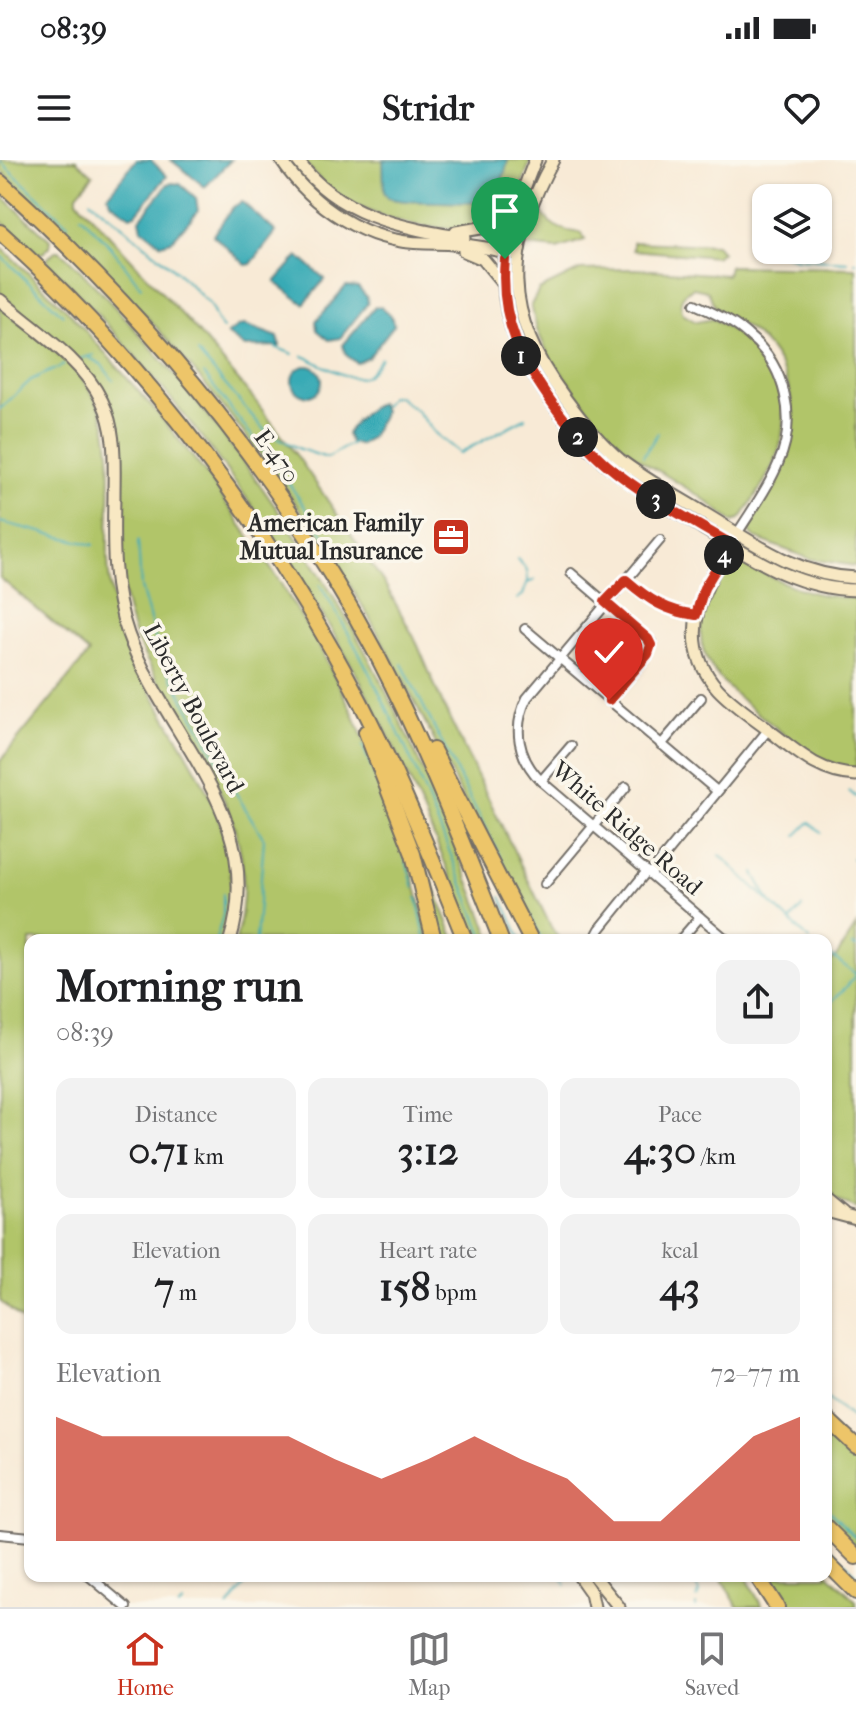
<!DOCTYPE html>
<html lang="en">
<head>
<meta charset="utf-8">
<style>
	:root { --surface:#fff; --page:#f2f2f2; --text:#202124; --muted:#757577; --line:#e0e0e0; --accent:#c8321e }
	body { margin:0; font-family:"IM FELL French Canon",serif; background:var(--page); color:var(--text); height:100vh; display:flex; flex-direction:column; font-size:30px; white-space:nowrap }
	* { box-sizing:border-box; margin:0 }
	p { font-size:26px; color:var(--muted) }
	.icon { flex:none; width:44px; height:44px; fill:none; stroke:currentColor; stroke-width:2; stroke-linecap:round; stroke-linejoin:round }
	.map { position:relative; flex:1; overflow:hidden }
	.side { position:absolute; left:24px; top:774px; width:808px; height:648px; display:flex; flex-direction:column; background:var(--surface); border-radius:16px; box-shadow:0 2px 6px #0004 }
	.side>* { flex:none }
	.tools { position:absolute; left:752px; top:24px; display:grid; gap:16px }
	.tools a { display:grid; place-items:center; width:80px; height:80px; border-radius:16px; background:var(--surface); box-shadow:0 2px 6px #0004; font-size:40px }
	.pin { position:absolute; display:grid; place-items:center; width:68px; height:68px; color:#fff; margin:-82px -34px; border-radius:50% 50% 50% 0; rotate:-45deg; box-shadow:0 0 8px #0007 }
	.pin .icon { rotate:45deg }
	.km { position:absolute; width:40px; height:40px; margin:-20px; border-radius:50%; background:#222; color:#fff; font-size:22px; line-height:40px; text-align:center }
	.round { display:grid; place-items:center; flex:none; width:84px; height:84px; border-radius:16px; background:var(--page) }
	.summary { display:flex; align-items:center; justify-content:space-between; height:136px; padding:0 32px }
	h1 { font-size:44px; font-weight:800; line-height:60px }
	.metrics { display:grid; grid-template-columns:repeat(3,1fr); gap:12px; height:136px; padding:8px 32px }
	.metrics div { display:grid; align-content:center; border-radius:16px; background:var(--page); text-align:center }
	.metrics b { font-size:40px; font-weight:800 }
	.metrics small { font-size:22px; font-weight:400 }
	.metrics p { font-size:22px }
	.chart { height:224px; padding:16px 32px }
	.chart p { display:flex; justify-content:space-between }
	.chart svg { width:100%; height:144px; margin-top:8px; fill:var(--accent); opacity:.7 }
	.status { display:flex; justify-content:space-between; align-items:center; height:56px; padding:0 40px; background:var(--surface); direction:ltr }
	.status svg { height:22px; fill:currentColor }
	header { display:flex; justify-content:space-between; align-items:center; height:104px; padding:0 32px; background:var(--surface); font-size:36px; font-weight:800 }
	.menu { display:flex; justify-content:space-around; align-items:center; height:112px; border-top:2px solid var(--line); background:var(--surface); font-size:22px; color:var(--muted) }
	.menu a { display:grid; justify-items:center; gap:4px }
	.menu .active { color:var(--accent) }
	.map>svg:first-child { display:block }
</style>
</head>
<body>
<div class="status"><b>08:39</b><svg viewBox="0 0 49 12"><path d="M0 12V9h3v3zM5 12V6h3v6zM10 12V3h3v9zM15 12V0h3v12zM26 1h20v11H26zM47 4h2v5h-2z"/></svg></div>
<header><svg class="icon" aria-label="menu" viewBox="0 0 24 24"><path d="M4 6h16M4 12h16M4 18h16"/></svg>Stridr<svg class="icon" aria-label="heart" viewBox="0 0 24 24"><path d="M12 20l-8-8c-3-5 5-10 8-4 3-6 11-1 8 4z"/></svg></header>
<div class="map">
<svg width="856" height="1447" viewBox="0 0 856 1447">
	<rect width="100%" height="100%" fill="#fbf7ec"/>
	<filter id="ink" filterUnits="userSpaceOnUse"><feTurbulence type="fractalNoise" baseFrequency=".0125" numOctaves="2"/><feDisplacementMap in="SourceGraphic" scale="16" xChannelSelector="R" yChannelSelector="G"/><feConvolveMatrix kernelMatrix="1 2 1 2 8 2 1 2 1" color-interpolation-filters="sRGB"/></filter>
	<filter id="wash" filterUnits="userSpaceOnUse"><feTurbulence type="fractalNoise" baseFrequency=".006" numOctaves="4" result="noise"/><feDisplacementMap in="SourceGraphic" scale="32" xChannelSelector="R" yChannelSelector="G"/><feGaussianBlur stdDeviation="1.8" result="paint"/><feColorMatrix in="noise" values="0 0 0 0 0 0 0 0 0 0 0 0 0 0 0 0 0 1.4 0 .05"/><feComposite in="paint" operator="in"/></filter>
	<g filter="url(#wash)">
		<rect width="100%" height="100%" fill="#f8ead6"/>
		<g fill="#b1c569" stroke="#6e784a" stroke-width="2">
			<path d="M0,0H76L93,15L77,34V40L197,171L254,239L300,300L386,426L416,481L444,547L551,767L560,780H536C470,660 416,532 344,415C326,386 306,358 286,330C202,213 108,106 0,10Z"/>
			<path d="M302,0H531C523,20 518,47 498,58C455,83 370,59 332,31C321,23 312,10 302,0Z"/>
			<polygon points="0,34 50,80 49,87 43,93 37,93 0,60"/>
			<path d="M537,45C548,65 559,71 582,73L585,80L557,89L526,86Z"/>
			<polygon points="633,82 716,85 722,92 716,97 633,90"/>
			<path d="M0,86L70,153L155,250L204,311L278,419L319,486L351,549L401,670L430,780H236C263,678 212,617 165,533C153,511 140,491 132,467C125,444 120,420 120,396C118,353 131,284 110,246C84,199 39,168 0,134Z"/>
			<path d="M55,91H60L76,106C182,215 278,338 354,471C409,569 451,675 492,780H476C455,727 434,675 411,623C323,431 198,252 48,103L47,99Z"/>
			<path d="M729,106L856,108V406L810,399L755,378L750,373C748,358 765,338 773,325C803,277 799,213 755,174C747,167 718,152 715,147C711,141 712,136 707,131L693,128C682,133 678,142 683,154L696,162L713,159C764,187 797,232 778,293C770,316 754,338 741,358L733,362L701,337L636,297L602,267L549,196L537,170L531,145L539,130L580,110L636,109L727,115Z"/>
			<path d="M0,146C34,175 78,203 98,244C118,284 106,356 108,401C109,427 115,453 123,478C130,497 141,515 151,532C197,614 252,681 223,780H30V1167L0,1141V601L89,493L0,418Z"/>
			<path d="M729,398H738C775,421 811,438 856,438V609C820,605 797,585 770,563C700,509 677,481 729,398Z"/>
			<polygon points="412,679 415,679 455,780 438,780"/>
			<polygon points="856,766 856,1049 826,1035 826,805 836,797"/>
			<polygon points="826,1264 856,1292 856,1387 826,1357"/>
			<polygon points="826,1412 856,1441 856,1447 782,1447 762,1416 826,1416"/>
			<polygon points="720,1416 746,1416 762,1447 738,1447"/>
		</g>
		<g fill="#39aab5" stroke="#326a70" stroke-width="2">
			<polygon points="136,0 151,0 167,16 136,54 130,56 111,42 108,35"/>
			<polygon points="171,0 231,0 205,27"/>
			<path d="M383,0H508C498,50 479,43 439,42C422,41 404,43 388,38L384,32Z"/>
			<polygon points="173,23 180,24 196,38 198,51 171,81 161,84 142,69 140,59 168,24"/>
			<polygon points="242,42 276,72 251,104 246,105 213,75 233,47"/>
			<polygon points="298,96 325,119 304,144 275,122"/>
			<polygon points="346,126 358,127 367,137 368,143 340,178 329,180 317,170 316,161"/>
			<polygon points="375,147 381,147 391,156 394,165 368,198 357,203 346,195 343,185"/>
			<polygon points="245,165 278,177 280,186 245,187 227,174 239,166"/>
			<circle cx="307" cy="221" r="15"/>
			<path d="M380,243L384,252L371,277L360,285L350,282L347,274C352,263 369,247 380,243Z"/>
		</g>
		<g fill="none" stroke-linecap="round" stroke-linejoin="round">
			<g stroke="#39aab5" stroke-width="2">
				<polyline points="0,1 68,65"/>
				<path d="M90,40C129,72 173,105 208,143C215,151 214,161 223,169"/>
				<polyline points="81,56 111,87 141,127"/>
				<polyline points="757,92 778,93 797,99 848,102"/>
				<polyline points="0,95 63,155"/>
				<polyline points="854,102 856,102"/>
				<polyline points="275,187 293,194"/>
				<polyline points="198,193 266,272 300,289 327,298 354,282"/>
				<path d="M303,196C317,201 348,222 363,217C371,215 376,204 381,198"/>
				<polyline points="88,197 101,204 113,220"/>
				<polyline points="79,199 94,195"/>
				<polyline points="204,214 290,325 333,389"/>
				<polyline points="383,246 391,236 399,237 418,252 436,274 460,293 525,258"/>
				<polyline points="0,249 31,220 64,205"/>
				<polyline points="643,296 658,273"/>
				<polyline points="0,362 94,385"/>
				<polyline points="138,381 141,427 160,496 234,630 264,679 256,780"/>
				<polyline points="517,399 527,410 528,422"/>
				<path d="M320,425C389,536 437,659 485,780"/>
				<polyline points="517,439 523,435 527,423 535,420"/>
				<polyline points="402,504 542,780"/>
				<polyline points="363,586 379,626"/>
				<polyline points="849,631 856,637"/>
				<polyline points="797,675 810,662 821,672"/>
				<polyline points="400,680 414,728"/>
				<polyline points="720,695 810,780"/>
				<polyline points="852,698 856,701"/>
				<polyline points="754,713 770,742"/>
				<polyline points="501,737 521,780"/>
				<polyline points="417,738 426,780"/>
				<polyline points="790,761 802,747"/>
				<polyline points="216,780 223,755 223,734"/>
				<polyline points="852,785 856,787"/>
				<polyline points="826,792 856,814"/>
				<polyline points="826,847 848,825 856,814"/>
				<polyline points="826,1237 856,1261"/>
				<polyline points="826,1269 856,1297"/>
				<polyline points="826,1348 856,1378"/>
				<polyline points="826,1384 856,1414"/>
				<polyline points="561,1416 566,1425"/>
				<polyline points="644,1424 653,1418"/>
				<polyline points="696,1426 699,1432 697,1439"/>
				<polyline points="178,1447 183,1443"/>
				<polyline points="228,1447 252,1416"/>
				<polyline points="696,1447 696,1445"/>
			</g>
		</g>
	</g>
	<g filter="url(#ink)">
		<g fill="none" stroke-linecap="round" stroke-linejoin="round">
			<g stroke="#736e67" stroke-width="12">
				<g id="street">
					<path d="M695,144C713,153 733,161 748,175C786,206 798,260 778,304C768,329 751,351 737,374"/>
					<path d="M660,380L527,538C512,568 518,598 541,621L727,780"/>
					<polyline points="571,413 651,482 648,494 609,540"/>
					<path d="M626,420C649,440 666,450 696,455"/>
					<polyline points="525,469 717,631"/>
					<polyline points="661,585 701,538"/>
					<polyline points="541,621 571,586"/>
					<polyline points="650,714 768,570"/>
					<polyline points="545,724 626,627"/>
					<polyline points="594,780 600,769 647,711"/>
					<polyline points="680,780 700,757"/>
					<polyline points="0,1374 30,1377"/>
					<polyline points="89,1416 126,1447"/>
				</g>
			</g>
			<g stroke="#736e67" stroke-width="15">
				<g id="secondary">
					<path d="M281,0C313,47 366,83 425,83C454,83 482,86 510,93"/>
					<path d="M297,0C338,56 400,67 464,78"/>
					<path d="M535,0C521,36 506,72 504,111C501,165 526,207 557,249C573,270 589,291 610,307C638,330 671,348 701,367C751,397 796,429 856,430"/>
					<path d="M553,0C504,89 502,154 564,237C581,260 598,281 620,300C647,321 678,337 707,355C755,384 798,416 856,418"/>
					<polyline points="456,72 487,67 515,47"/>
					<polyline points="464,91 483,99 502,122"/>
					<path d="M0,140C35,170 82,199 102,241C117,272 114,304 114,337C113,383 112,429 128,474C166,578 268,658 230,780"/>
					<path d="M734,378C705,425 672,478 718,529C733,545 753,558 770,571C797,592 821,614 856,615"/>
					<polyline points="826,1040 843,1054"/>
					<polyline points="826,1051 856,1059"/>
					<polyline points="579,1416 591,1433 594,1447"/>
					<polyline points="594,1416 619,1447"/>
				</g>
			</g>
			<g stroke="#736e67" stroke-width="18">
				<g id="highway">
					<path d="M0,22C150,158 283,318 378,497C426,589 463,684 501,780"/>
					<path d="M0,72C146,203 269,367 360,541C400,619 433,699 465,780"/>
					<polyline points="366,572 413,694 434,780"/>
					<polyline points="433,590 531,780"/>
					<polyline points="826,1258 856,1286"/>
					<polyline points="826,1367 856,1397"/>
					<polyline points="826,1402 856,1432"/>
					<polyline points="757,1416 777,1447"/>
				</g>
			</g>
			<use href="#street" stroke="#fff" stroke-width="8"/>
			<use href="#secondary" stroke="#f8e8c3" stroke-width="11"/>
			<use href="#highway" stroke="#edc569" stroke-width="14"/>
		</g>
	</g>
	<g fill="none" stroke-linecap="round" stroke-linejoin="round" filter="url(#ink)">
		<g stroke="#fff" stroke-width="16">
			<path id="route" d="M505,99C499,162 522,202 558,251C573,270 588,289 607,305C644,336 689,359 731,384L704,428L696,455C666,451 649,440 626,420L605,442L648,479L651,485L648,494L609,540"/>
		</g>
		<use href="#route" stroke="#c8321e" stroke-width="10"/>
	</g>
	<defs>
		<g id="office-square" transform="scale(2)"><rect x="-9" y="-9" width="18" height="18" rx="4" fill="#c8321e" stroke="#fbf7ec"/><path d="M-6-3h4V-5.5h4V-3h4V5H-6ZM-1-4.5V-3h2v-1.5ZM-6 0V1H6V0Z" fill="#fff"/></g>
	</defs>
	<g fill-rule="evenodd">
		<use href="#office-square" x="451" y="377"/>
	</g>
	<g text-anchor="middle" stroke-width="7" stroke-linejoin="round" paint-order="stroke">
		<g font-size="24" fill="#2b2b2b" stroke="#fbf7ec">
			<text transform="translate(277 296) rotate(54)" y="8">E-470</text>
			<text transform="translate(194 548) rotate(62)" y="8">Liberty Boulevard</text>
			<text transform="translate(627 668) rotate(41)" y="8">White Ridge Road</text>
		</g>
		<g font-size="24" font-weight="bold" fill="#2b2b2b" stroke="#fbf7ec" text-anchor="end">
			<text x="423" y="371">American Family<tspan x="423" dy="28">Mutual Insurance</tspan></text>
		</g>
	</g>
</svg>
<div class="tools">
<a><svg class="icon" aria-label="layers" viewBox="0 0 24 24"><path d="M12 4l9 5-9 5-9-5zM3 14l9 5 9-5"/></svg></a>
</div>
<div class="pin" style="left:505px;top:99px;background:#1e9e55"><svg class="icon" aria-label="arrive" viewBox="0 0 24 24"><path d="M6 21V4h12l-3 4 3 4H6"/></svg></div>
<div class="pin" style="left:609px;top:540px;background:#d93025"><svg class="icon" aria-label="check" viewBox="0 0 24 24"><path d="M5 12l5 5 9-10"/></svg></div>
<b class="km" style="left:521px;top:196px">1</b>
<b class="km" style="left:578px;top:277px">2</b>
<b class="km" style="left:656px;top:339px">3</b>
<b class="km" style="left:724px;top:395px">4</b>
<section class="side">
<div class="summary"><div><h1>Morning run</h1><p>08:39</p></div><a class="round"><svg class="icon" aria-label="share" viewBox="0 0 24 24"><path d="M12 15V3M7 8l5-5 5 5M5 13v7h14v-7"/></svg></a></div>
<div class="metrics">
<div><p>Distance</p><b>0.71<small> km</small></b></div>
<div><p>Time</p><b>3:12</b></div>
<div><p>Pace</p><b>4:30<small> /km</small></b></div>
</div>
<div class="metrics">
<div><p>Elevation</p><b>7<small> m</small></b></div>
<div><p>Heart rate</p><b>158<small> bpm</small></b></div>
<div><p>kcal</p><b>43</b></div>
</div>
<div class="chart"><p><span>Elevation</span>72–77 m</p>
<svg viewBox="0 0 160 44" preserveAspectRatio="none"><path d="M0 44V6L10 12L20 12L30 12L40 12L50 12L60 19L70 25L80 19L90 12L100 19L110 25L120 38L130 38L140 25L150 12L160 6V44z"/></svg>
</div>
</section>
</div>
<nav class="menu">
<a class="active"><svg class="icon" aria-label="home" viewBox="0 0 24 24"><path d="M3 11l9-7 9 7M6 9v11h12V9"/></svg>Home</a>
<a><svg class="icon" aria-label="map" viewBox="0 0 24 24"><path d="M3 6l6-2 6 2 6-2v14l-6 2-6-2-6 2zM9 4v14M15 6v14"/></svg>Map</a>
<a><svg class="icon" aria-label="saved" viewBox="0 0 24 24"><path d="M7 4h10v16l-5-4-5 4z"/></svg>Saved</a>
</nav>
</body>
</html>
